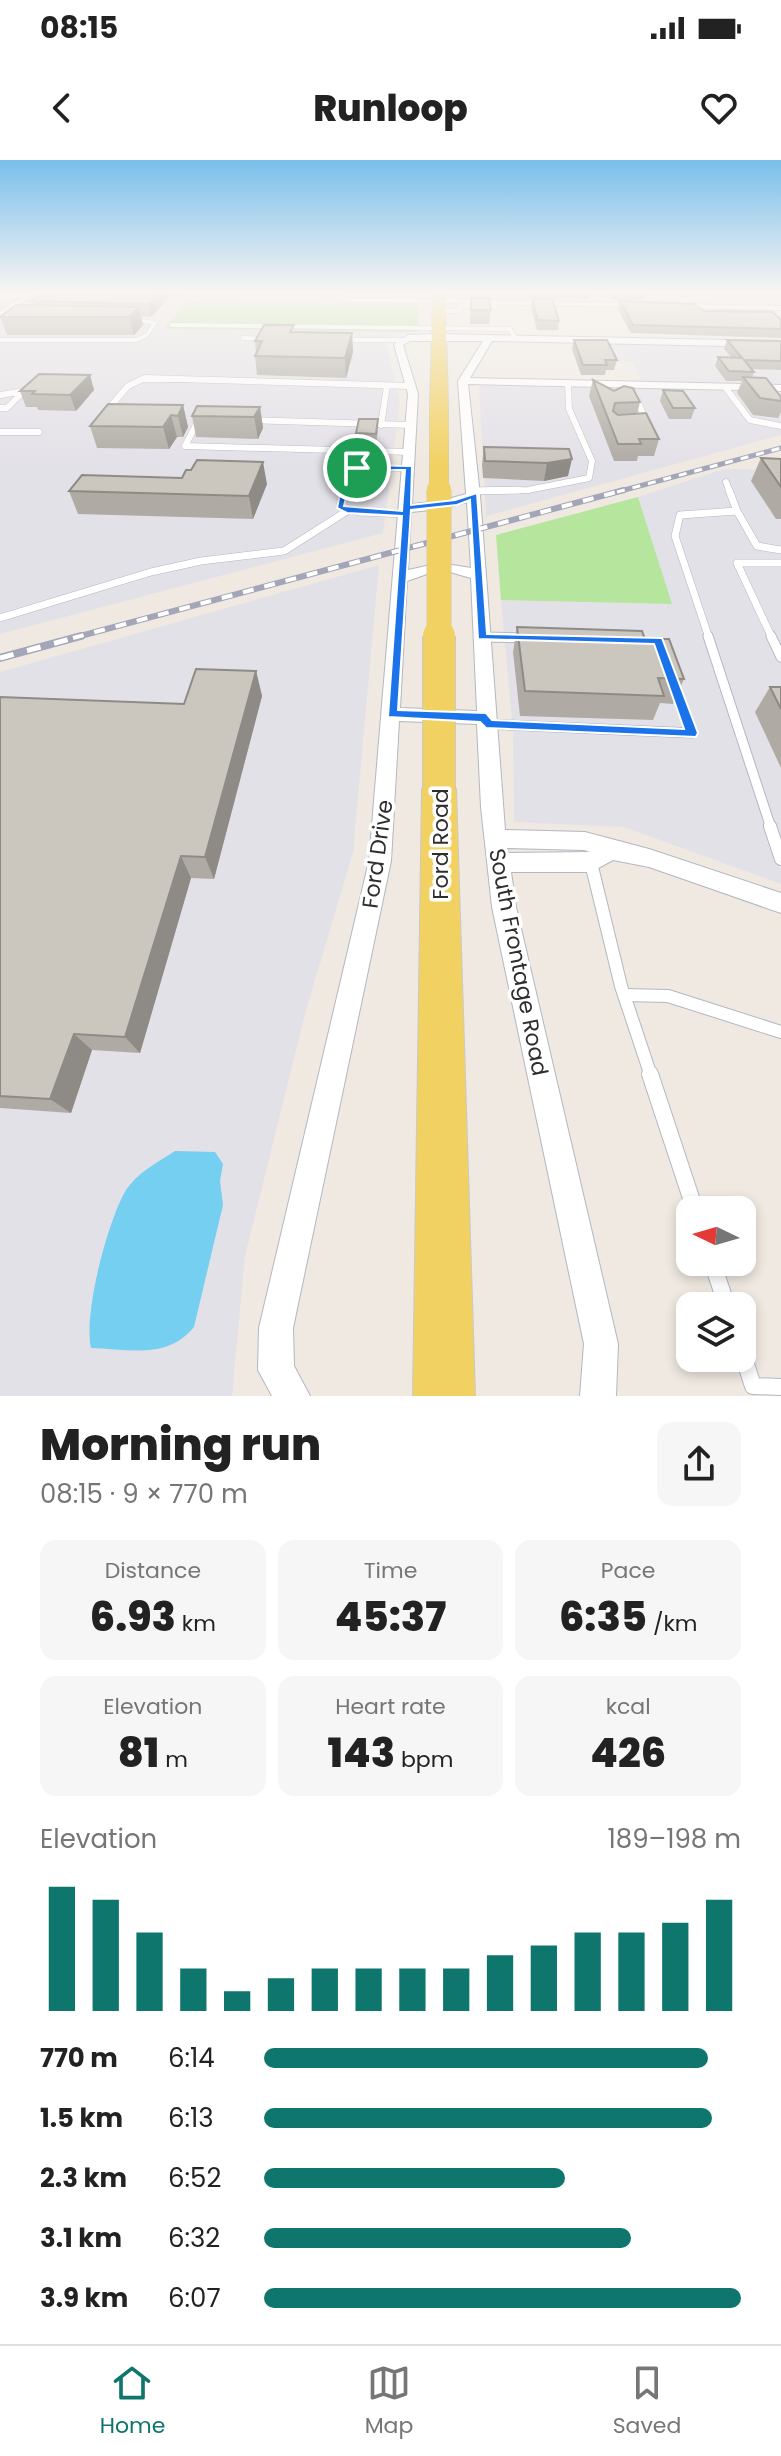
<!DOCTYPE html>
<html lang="en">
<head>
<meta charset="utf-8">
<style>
	:root { --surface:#fff; --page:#f6f6f6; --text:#222; --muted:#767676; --line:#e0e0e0; --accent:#0f766e }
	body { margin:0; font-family:Poppins,sans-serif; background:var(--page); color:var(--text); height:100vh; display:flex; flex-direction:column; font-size:30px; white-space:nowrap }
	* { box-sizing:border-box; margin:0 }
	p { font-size:26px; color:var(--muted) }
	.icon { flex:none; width:44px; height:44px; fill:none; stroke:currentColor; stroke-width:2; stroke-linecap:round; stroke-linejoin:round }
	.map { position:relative; height:1236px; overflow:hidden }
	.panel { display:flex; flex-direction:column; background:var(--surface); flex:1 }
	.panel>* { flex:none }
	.needle { width:52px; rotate:275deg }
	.controls { position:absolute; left:676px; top:1036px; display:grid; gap:16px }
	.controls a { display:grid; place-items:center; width:80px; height:80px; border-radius:16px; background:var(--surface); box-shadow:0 4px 12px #0003; font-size:40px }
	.pin { position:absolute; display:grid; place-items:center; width:68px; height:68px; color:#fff; margin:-34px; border:4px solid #fff; border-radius:50%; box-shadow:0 2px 8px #0007 }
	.round { display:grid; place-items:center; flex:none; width:84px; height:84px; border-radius:16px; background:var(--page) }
	.head { display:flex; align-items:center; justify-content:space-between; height:136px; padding:0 40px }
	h1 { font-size:44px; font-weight:800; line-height:60px }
	.stats { display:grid; grid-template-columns:repeat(3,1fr); gap:12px; height:136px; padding:8px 40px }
	.stats div { display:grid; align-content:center; border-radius:16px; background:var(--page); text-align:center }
	.stats b { font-size:40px; font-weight:800 }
	.stats small { font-size:22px; font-weight:400 }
	.stats p { font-size:22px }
	.chart { height:224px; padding:16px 40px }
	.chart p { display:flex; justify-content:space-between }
	.chart svg { width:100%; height:144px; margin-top:8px; stroke:var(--accent); stroke-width:6 }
	ul { padding:0 40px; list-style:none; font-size:26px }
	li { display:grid; grid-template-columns:128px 96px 1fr; align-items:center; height:60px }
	li i { height:20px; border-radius:10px; background:var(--accent) }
	.status { display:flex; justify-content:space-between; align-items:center; height:56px; padding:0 40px; background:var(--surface); direction:ltr }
	.status svg { height:22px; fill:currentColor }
	header { display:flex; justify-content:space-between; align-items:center; height:104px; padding:0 40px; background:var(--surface); font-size:36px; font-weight:800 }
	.menu { display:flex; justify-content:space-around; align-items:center; height:112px; border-top:2px solid var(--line); background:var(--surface); font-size:22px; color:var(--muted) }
	.menu a { display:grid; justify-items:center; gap:4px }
	.menu .selected { color:var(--accent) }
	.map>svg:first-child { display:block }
</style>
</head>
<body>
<div class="status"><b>08:15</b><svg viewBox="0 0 49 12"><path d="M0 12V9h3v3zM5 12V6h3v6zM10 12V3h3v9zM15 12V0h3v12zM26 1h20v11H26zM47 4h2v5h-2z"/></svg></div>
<header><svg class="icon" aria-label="back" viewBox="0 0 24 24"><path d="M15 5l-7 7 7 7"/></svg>Runloop<svg class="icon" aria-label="heart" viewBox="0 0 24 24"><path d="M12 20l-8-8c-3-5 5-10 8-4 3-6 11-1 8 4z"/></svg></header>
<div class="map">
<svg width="781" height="1236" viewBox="0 0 781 1236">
	<rect width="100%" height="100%" fill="#efe9e1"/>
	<g fill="#e3e1e8">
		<polygon points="0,132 194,132 165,169 418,172 391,177 386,182 400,243 383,373 0,474"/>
		<polygon points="309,132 420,132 419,145 304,144"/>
		<polygon points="606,182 781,186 781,275 486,356 479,226 646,229 632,202 614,201"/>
		<polygon points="724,309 781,310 781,724 624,667 514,662 513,571 501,440 671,444 638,337"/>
		<polygon points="379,405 353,692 305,854 245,1096 232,1236 0,1236 0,512"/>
	</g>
	<g fill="#b6e59e">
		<polygon points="186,142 419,145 418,172 164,169"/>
		<polygon points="638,337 672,444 501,440 496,375"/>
	</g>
	<path fill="#75cff0" d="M175,991L215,992L223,1004L220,1021L223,1045L194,1167C167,1200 129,1189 91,1188C83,1154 108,1060 126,1030C137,1013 158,1002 175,991Z"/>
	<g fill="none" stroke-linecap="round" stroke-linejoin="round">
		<g stroke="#b4b7c1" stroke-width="5">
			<g id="service-far5">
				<polyline points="439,134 466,132"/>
				<polyline points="0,136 52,134"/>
				<polyline points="439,136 355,135 345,136 343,140 439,141"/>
				<polyline points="439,151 460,151 460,146 496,146 495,142"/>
				<polyline points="172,165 510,169 515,178"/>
				<polyline points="243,178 268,179"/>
				<polyline points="0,180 136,180 147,175 155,163 130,159"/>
				<polyline points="340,180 402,180"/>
				<polyline points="141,220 202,220"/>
			</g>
		</g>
		<g stroke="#b4b7c1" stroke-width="7">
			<g id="service-far4">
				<polyline points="725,227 750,260 781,266"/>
				<polyline points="634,232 647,264"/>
				<polyline points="0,235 24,231 7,248 0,248"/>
				<polyline points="104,254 128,226 145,218 410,226"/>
				<polyline points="199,259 185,286 410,292"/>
				<polyline points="249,260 411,265"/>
				<polyline points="381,265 387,226"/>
				<polyline points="0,272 39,272"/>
				<polyline points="726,322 730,332"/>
				<polyline points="473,331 528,330 589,318 592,301 569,249 568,223"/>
				<polyline points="343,332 349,310 409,308"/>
			</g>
		</g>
		<g stroke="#b4b7c1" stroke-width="8">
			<g id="service-far3">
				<polyline points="344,330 340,346 359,352 406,354"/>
				<polyline points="729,330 737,351"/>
				<polyline points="473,331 519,330"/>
				<polyline points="0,458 151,412 201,401 284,391 347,351"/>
				<polyline points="482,477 528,478"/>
				<polyline points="709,478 675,376 680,355 737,351 757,386 781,390"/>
				<polyline points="772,478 737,403 781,403"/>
			</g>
		</g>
		<g stroke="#b4b7c1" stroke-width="11">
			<g id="service-far2">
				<polyline points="708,476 771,668"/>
				<polyline points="771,476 781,497"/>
				<polyline points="482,477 528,478"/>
				<polyline points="486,564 692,573 674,524"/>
			</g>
		</g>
		<g stroke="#b4b7c1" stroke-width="14">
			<g id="service-far1">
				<polyline points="770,666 781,699"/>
				<polyline points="591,703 621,826 651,916"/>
				<polyline points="625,835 668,836 781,872"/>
			</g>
		</g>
		<g stroke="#b4b7c1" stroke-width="18">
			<g id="service">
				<polyline points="650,914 695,1050"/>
				<polyline points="712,1102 727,1146"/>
				<polyline points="742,1192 753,1226 781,1227"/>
			</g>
		</g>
		<g stroke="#b4b7c1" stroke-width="2">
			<g id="minor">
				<polygon points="29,132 39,132 0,156 0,151"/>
				<polygon points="436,139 781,146 781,150 439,143"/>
				<path d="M438,174L781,181V187L492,181L470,218L781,225V231L468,224L480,335L505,670L585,672L649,689L781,733V753L649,707L613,700L591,712H511L516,747L618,1184L616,1236H580L584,1184L492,747L481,647L477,564L399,561L391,701L293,1168L294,1206L310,1236H272L258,1210L259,1168L369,701L408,234L394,184L408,175ZM410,181H483L458,221L466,334L441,341L412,344L418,234L403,185ZM467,342L471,408L440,403L408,410L411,352L441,349ZM450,412L471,418L477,551L400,548L407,421L430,413ZM507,688L584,690L590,692L508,693Z"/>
			</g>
		</g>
		<g stroke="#c9c9c9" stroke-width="2">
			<g id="primary">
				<polygon points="433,132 445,132 448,245 439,250 430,245"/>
				<polygon points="439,616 451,620 456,629 475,1236 413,1236 422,629 427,620"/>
			</g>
		</g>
		<use href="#service-far5" stroke="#fff" stroke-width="4"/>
		<use href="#service-far4" stroke="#fff" stroke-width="6"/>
		<use href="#service-far3" stroke="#fff" stroke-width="7"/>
		<use href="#service-far2" stroke="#fff" stroke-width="9"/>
		<use href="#service-far1" stroke="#fff" stroke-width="12"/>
		<use href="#service" stroke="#fff" stroke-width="16"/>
		<use href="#minor" fill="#fff" fill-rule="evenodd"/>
		<use href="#primary" fill="#f2d163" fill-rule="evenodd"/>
		<g stroke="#a3a6b8" stroke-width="5">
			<polyline id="rail-far2" points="617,332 781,288"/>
		</g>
		<g stroke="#a3a6b8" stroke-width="6">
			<polyline id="rail-far1" points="73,478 624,330"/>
		</g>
		<g stroke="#a3a6b8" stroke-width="8">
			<polyline id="rail" points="0,498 81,476"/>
		</g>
		<use href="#rail-far2" stroke="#fff" stroke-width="3" stroke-dasharray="8" stroke-linecap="butt"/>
		<use href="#rail-far1" stroke="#fff" stroke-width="4" stroke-dasharray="11" stroke-linecap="butt"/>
		<use href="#rail" stroke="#fff" stroke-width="5" stroke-dasharray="14" stroke-linecap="butt"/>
		<g stroke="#c9c9c9" stroke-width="20" stroke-linecap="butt">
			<polyline id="primary-bridge-far2" points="439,245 439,332"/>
		</g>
		<g stroke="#c9c9c9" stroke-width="25" stroke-linecap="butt">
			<polyline id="primary-bridge-far1" points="439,330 439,478"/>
		</g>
		<g stroke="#c9c9c9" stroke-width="34" stroke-linecap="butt">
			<polyline id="primary-bridge" points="439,476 439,629"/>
		</g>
		<use href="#primary-bridge-far2" stroke="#f2d163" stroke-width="19"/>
		<use href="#primary-bridge-far1" stroke="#f2d163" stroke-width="24"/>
		<use href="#primary-bridge" stroke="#f2d163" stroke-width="32"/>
	</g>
	<g fill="#afaba4">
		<polygon points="43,132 185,132 182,135 171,135 151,157 141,156 143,165 134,175 7,175 0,157 33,146 31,141"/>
		<polygon points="526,132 590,132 589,139 528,138"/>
		<polygon points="611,132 645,132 643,140 612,140 610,136"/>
		<polygon points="471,138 491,150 489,164 470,164"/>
		<polygon points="532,139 559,161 558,170 537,170 531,148"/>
		<polygon points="620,141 781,160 781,178 631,173 618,150"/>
		<polygon points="294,172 352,173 353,192 346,218 257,215 255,196 256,193 255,181"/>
		<polygon points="574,180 617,200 614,210 606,210 605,215 581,215 572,189"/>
		<polygon points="727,180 781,181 781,210 752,209 754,212 752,218 781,237 781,252 778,258 753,255 737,233 742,221 726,221 715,206 718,197 731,197 724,189"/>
		<polygon points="90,215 94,230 76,251 38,250 37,247 26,247 20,231"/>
		<polygon points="593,220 614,231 640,242 637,254 659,279 654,296 638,296 637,301 614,301 589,236"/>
		<polygon points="663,230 695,248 691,259 669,259 660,241"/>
		<polygon points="183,245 188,267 183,277 177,277 169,289 97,288 90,266"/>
		<polygon points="260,247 263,268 258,279 196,277 192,256"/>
		<polygon points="378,270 376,285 356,285 356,273"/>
		<polygon points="484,287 569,289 568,316 544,321 483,318 482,304"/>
		<polygon points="761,298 781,299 781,359 776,359 751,321"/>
		<polygon points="267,324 253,359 78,354 69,331"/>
		<polygon points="517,467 684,519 673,544 660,543 653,560 520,556 513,492"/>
		<polygon points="256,511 262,536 214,719 191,718 140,893 92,890 71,953 0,948 0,537 184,544"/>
		<polygon points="770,527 781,527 781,608 755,552"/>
	</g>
	<g fill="#8e8b86">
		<polygon points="160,132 171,132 171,135 151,157 148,144"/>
		<polygon points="139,147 143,165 134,175 129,157"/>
		<polygon points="352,173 353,192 346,218 345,198"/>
		<polygon points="90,215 94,230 76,251 70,235"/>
		<polygon points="183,245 188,267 183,277 178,256"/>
		<polygon points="260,247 263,268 258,279 254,257"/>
		<polygon points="171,255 177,277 169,289 163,267"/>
		<polygon points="572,299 568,316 544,321 547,303"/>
		<polygon points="263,302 267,324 253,359 249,336"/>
		<polygon points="256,511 262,536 214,719 205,697"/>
		<polygon points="181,696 191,718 140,893 125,877"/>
		<polygon points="74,874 92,890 71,953 50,939"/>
	</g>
	<g fill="#cbc7bf" stroke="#8e8b86" stroke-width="2">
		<polygon points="43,132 160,132 148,144 31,141"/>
		<polygon points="471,138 489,138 491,150 471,150"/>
		<polygon points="532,139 552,139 559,161 538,160"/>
		<polygon points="620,141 694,144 704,151 773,152 781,160 781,169 633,165"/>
		<polygon points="16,145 139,147 129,157 0,157"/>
		<polygon points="264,165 294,165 290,172 352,173 345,198 255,196 262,181 255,181"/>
		<polygon points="574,180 607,180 617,200 605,200 607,205 583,205"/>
		<polygon points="727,180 781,181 781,201 744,200 754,212 729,211 718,197 742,198"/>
		<polygon points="39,214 90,215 70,235 32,234 35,231 20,231"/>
		<polygon points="743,217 766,218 781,237 781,241 760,238"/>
		<polygon points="593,220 614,231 624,226 633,228 640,242 615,243 613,251 618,255 646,253 659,279 639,279 641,284 618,284"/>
		<polygon points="663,230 683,231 695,248 673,248"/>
		<polygon points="108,244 183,245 178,256 171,255 163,267 90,266"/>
		<polygon points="197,246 260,247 254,257 192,256"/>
		<polygon points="359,259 378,259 376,274 356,273"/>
		<polygon points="484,287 569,289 572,299 547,303 485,301"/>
		<polygon points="761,298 781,299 781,327"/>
		<polygon points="197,300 263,302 249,336 69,331 82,315 182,318 186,310 191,310"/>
		<polygon points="517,467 642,471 645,479 669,479 684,519 658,518 664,536 525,531"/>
		<polygon points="196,509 256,511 205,697 181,696 125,877 74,874 50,939 0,936 0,537 184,544"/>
		<polygon points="770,527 781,527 781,549"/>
	</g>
	<linearGradient id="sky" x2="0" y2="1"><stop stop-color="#7abfeb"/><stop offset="0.43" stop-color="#f8f5f2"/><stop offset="1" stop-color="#f8f5f2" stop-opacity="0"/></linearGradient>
	<rect width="781" height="305" fill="url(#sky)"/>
	<path fill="#1a73e8" stroke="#fff" stroke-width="2" fill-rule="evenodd" d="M357,305L412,306L411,345L455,340L477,333L487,474L662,478L698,573L696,577L486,568L480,562L388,557L402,356L347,353L337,348L345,310ZM358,310H405L402,351L344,346L352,312ZM470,340L478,479L654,484L684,569L492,560L486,553L398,550L411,350L457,345Z"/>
	<g text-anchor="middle" stroke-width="7" stroke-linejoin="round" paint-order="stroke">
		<g font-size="22" fill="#2e2e2e" stroke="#fff">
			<text transform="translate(440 684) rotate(-90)" y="8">Ford Road</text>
			<text transform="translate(377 694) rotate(-82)" y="8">Ford Drive</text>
			<text transform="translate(519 802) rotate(79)" y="8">South Frontage Road</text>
		</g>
	</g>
</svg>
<div class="controls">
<a><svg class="needle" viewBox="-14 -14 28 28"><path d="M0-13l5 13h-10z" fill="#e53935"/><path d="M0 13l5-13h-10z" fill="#767676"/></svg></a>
<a><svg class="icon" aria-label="layers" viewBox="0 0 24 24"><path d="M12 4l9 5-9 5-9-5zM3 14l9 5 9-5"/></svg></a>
</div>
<div class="pin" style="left:357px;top:308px;background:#1e9e55"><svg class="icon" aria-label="arrive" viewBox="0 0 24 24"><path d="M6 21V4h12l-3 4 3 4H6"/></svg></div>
</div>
<section class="panel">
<div class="head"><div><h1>Morning run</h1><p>08:15 · 9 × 770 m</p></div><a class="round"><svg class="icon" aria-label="share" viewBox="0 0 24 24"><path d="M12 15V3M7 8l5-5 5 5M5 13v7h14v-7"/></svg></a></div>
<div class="stats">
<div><p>Distance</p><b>6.93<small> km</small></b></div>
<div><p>Time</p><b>45:37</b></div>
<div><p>Pace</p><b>6:35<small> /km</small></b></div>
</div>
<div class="stats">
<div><p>Elevation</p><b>81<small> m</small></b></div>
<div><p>Heart rate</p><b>143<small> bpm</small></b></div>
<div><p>kcal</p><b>426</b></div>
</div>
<div class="chart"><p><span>Elevation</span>189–198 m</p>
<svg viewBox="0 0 160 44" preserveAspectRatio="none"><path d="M5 44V6M15 44V10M25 44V20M35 44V31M45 44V38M55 44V34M65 44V31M75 44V31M85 44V31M95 44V31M105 44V27M115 44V24M125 44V20M135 44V20M145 44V17M155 44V10"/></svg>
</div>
<ul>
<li><b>770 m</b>6:14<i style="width:93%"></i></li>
<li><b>1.5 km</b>6:13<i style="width:94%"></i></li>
<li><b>2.3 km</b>6:52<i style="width:63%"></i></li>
<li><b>3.1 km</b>6:32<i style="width:77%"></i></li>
<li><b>3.9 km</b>6:07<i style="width:100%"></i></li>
</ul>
</section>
<nav class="menu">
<a class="selected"><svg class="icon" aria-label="home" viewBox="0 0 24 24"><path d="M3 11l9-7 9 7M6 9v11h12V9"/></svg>Home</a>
<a><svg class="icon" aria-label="map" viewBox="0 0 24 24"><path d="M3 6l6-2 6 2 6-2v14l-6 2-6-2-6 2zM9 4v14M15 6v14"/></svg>Map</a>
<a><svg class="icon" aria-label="saved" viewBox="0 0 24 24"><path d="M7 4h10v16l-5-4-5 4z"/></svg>Saved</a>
</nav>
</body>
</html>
